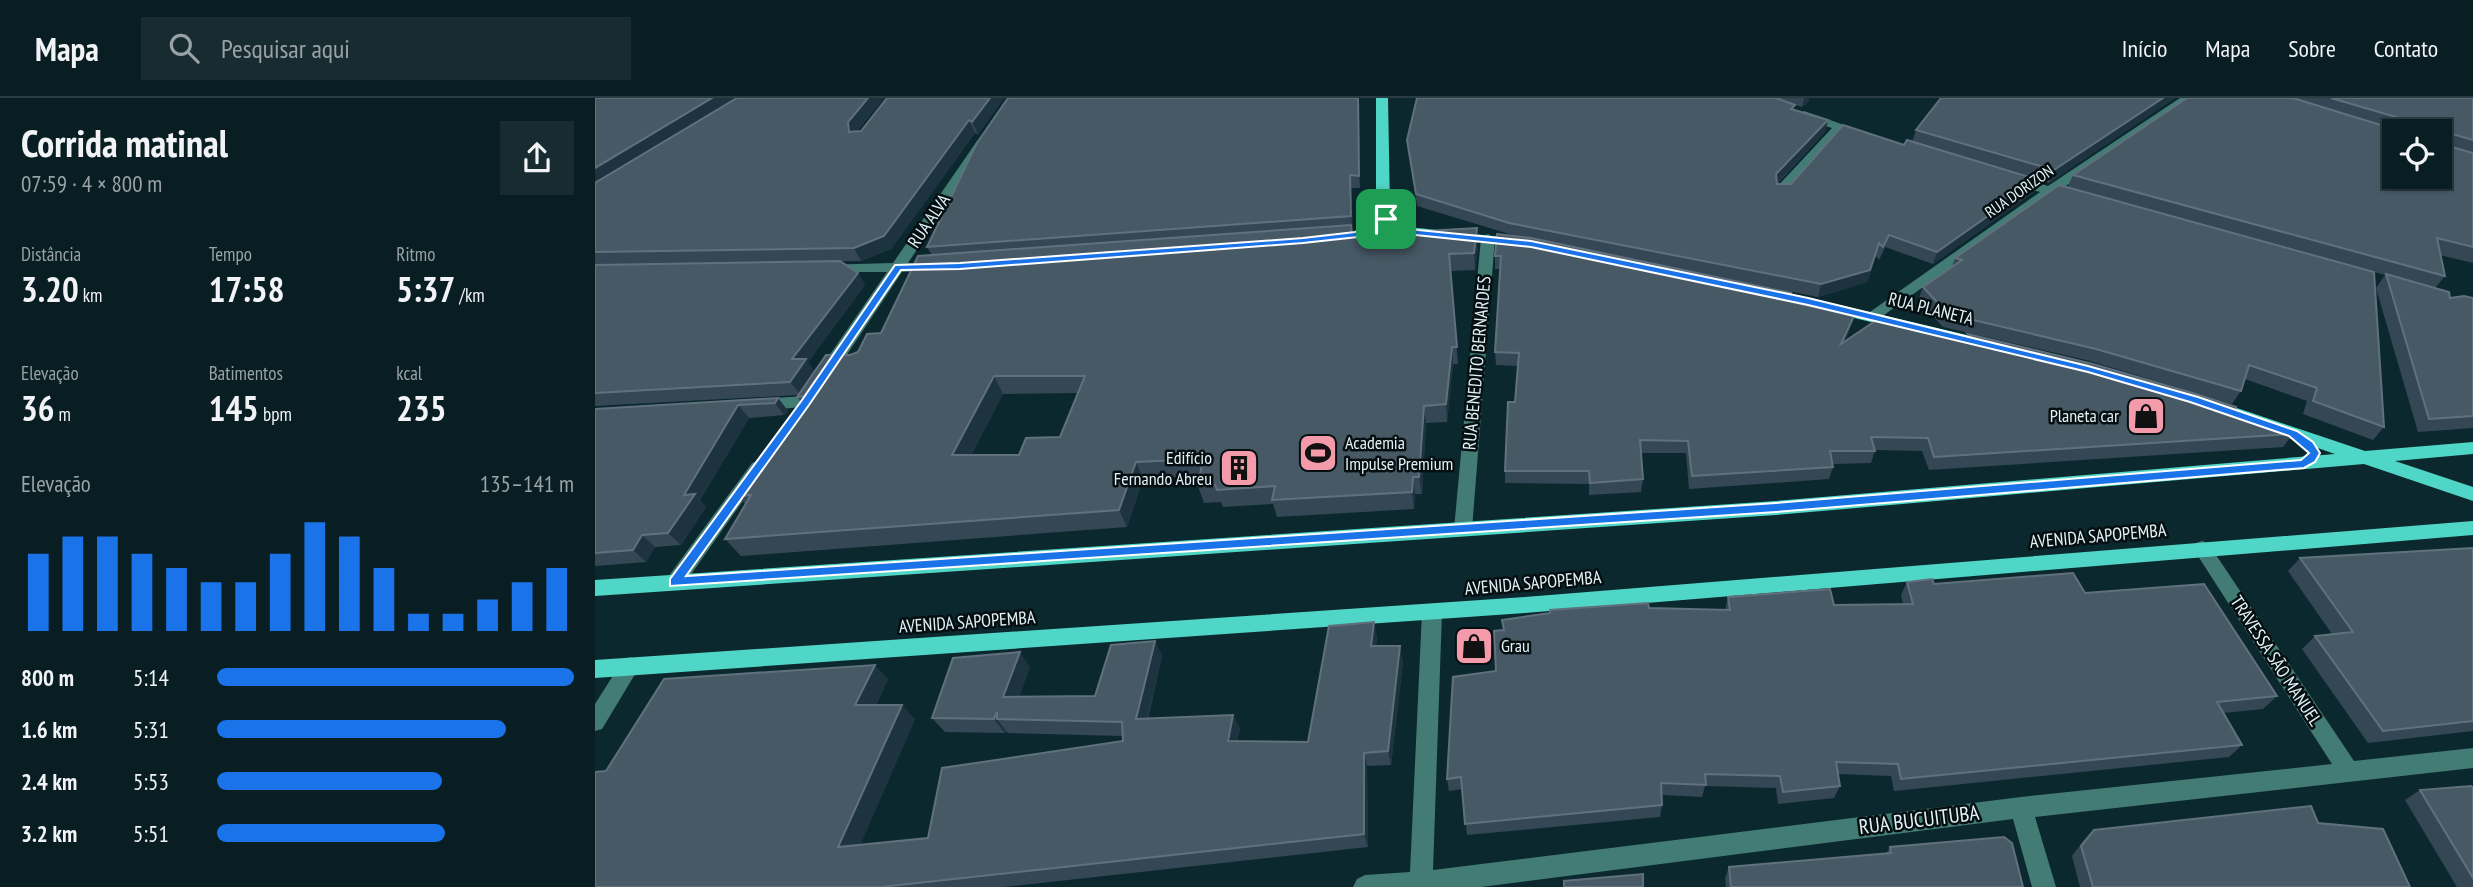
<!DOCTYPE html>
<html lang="pt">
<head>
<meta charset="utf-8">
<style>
	:root { --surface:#091e23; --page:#172b30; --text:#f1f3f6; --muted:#99a2a6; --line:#293c41; --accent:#1a73e8 }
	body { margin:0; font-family:"PT Sans Narrow",sans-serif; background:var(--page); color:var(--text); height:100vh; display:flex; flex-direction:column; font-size:26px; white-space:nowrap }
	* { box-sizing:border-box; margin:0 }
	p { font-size:23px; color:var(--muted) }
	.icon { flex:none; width:38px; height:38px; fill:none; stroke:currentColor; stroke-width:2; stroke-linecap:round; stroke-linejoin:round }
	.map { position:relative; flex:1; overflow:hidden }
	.panel { display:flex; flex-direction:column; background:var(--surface); width:595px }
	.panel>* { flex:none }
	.fabs { position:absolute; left:1787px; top:21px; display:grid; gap:14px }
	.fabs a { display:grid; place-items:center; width:70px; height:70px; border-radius:0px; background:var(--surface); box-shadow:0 2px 5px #0004,0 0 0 2px var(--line); font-size:35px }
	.pin { position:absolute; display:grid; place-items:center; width:60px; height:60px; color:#fff; margin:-30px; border-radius:14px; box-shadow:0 4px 10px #0006 }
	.round { display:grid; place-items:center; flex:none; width:74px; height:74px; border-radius:0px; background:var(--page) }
	.head { display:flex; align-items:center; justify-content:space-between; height:119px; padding:0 21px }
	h1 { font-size:38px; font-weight:700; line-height:52px }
	.figures { display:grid; grid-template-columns:repeat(3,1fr); gap:10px; height:119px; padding:7px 21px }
	.figures div { display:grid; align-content:center }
	.figures b { font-size:35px; font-weight:700 }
	.figures small { font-size:19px; font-weight:400 }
	.figures p { font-size:19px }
	.chart { height:196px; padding:14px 21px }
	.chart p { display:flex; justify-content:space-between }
	.chart svg { width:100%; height:126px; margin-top:7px; stroke:var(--accent); stroke-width:6 }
	ul { padding:0 21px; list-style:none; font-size:23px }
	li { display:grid; grid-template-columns:112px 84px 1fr; align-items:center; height:52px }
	li i { height:18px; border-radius:9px; background:var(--accent) }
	header { display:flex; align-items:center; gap:42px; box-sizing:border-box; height:98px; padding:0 35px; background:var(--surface); border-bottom:2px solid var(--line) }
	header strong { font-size:33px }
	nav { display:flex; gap:38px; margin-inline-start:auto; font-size:24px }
	.search { width:490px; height:63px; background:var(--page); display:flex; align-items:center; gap:18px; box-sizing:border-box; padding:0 24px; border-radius:0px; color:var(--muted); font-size:26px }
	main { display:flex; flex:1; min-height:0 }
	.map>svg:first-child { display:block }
</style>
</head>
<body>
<header>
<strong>Mapa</strong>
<div class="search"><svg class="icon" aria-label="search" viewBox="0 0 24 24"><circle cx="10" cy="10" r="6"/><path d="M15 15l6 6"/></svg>Pesquisar aqui</div>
<nav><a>Início</a><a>Mapa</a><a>Sobre</a><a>Contato</a></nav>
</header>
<main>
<section class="panel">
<div class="head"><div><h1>Corrida matinal</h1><p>07:59 · 4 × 800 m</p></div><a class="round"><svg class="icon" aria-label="share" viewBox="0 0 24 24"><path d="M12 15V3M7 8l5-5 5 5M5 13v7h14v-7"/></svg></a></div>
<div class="figures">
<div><p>Distância</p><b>3.20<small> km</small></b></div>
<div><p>Tempo</p><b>17:58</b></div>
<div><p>Ritmo</p><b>5:37<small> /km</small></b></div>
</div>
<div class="figures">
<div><p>Elevação</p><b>36<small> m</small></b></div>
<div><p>Batimentos</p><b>145<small> bpm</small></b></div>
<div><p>kcal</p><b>235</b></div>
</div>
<div class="chart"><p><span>Elevação</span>135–141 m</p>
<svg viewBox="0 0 160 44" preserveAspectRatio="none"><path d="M5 44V17M15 44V11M25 44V11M35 44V17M45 44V22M55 44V27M65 44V27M75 44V17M85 44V6M95 44V11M105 44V22M115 44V38M125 44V38M135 44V33M145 44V27M155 44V22"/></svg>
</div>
<ul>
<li><b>800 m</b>5:14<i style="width:100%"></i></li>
<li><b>1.6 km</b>5:31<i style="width:81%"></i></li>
<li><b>2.4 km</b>5:53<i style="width:63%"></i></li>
<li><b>3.2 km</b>5:51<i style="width:64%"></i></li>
</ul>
</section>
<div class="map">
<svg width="1878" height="789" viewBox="0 0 1878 789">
	<rect width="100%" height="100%" fill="#0c282f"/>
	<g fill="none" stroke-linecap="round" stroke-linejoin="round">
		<g fill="#427c74" fill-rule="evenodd">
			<polygon points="1585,0 1599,0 1465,92 1481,96 1481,102 1457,97 1282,222 1272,222 1270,219 1272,216 1445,94 1414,85 1414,79 1419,78 1453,88"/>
			<polygon points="1209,13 1275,36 1269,40 1247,33 1191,96 1181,96 1181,90 1237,30 1205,20 1203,17"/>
			<polygon points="386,42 392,46 313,165 344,166 344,172 307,174 237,279 225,279 223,275 225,271 292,174 231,174 224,170 226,167 298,165 382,43"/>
			<polygon points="811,129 818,133 816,136 758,141 751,137 758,133"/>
			<polygon points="893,136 900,140 877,431 874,436 862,436 859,431 886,140"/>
			<polygon points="211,298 217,300 219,304 217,308 164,313 156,307 164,301"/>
			<polygon points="163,363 169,365 172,369 169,373 87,489 80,492 73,489 71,484 73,479 157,365"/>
			<polygon points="1607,443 1613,445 1759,663 1878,650 1878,670 1440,719 1461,789 1437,789 1418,721 886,789 758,789 762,781 770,777 815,774 827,514 830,508 837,506 844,508 847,514 838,772 1426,699 1737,666 1601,455 1598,450 1601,445"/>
			<polygon points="35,559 42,562 45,568 7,631 0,633 0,606 28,562"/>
		</g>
		<g fill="#50d6c6" fill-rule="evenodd">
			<polygon points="781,0 793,0 795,110 797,119 814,129 925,141 932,145 930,148 811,137 786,124 781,110"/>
			<polygon points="1172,190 1393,242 1401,247 1393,252 1167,198 1165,195"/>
			<polygon points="1636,308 1770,353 1878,344 1878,356 1800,363 1878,389 1878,403 1769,366 1181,417 0,498 0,482 1181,403 1740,356 1630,318 1628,314 1630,310"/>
			<polygon points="1878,423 1878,437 930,515 0,580 0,562 930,499"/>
		</g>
	</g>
	<g fill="#354755" fill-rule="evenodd">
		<path d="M0,0H289L262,33H266L292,0H409L383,36L380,35L296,151L266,163L142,165L263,175L270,187L213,264L219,273L263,254L286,235L337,157L332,149L413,0H764L765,90H756L758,137L882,130L883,147L880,172L855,173L863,266H858L852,324L831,325L827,396H820L819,411L682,419L678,406L628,409L626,404L609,405L603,388L605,378L548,381L532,429L146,458L130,441L150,406L143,398L207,305L202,299L203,297L0,308ZM483,295L465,339L424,357H376L408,296Z"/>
		<polygon points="822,0 1214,0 1214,3 1207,9 1198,6 1199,12 1233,22 1230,34 1182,86 1196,86 1317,44 1321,32 1346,0 1580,0 1454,85 1444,82 1439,94 1338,166 1290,149 1284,162 1281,158 1272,184 1223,199 1069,168 1197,195 1195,203 1255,231 1249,245 1369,244 1373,236 1640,315 1698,336 1688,349 1334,372 1327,353 1280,352 1276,365 1238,366 1238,369 1234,381 1094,391 1091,355 1046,355 1048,381 1046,394 994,397 994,386 910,385 910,373 920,304 923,268 901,267 900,254 905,171 900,171 900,158 921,138 822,108 812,42"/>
		<polygon points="1592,0 1878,0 1878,165 1845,157 1850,178 1840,190 1855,200 1878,200 1878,330 1823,334 1781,190 1790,177 1779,174 1789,329 1778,342 1708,316 1712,303 1650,281 1646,293 1637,306 1495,263 1348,229 1323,202 1328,189 1357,169 1360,160 1472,90 1478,77"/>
		<polygon points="183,300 193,313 189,317 154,320 105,402 111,409 86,447 60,449 51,464 0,468 0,311"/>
		<polygon points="1878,450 1878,633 1773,645 1707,551 1720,538 1737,536 1693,473 1705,460"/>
		<polygon points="1312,484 1490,495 1682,598 1668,611 1628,615 1647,647 1634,659 1299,693 1296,678 1243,676 1245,688 1239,700 1183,706 1181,690 1110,688 1107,699 1067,697 1067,707 1065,719 872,737 867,691 854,693 852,681 901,573 908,532 907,522 1054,510 1130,512 1133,499 1239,507 1308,506 1306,497"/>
		<polygon points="782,539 781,548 808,563 796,667 772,668 773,749 409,789 0,789 11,673 293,581 281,607 320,621 265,747 333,740 528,643 528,638 413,635 411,633 410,635 350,634 337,620 435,569 424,599 500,598 560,543 567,558 553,621 638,617 645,631 642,643 713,644"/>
		<polygon points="1878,690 1878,789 1862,789 1810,702 1825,692"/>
		<polygon points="1723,725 1815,789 1485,789 1477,758 1489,742 1499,732"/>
		<polygon points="1295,749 1428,789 1131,789 1130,780 1134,769 1291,756"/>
	</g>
	<g fill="#1d333f">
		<polygon points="117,0 145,0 0,88 0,70"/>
		<polygon points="273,0 289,0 260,36 254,34 253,24"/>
		<polygon points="395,0 409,0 383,36 377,24"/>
		<polygon points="763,0 764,0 765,90 764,78"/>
		<polygon points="1209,0 1214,0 1214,3 1207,9"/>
		<polygon points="1568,0 1580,0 1454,85 1459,72"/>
		<polygon points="374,22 380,35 296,151 266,163 259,150"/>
		<polygon points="1233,22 1230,34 1179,88 1181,76"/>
		<polygon points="755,77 756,90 758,130 756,118"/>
		<polygon points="1444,82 1439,94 1338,166 1342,154"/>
		<polygon points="882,130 883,147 880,172 879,155"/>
		<polygon points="1284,145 1272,184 1223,199 1226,186"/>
		<polygon points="263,175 270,187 213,264 220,274 205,296 195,284 197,261"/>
		<polygon points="1197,195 1194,208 1179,200"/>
		<polygon points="1259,218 1255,231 1243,259 1246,246"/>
		<polygon points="857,249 858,266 852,324 851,306"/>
		<polygon points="399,278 408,296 368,374 357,357"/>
		<polygon points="183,300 193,313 189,317 180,305"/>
		<polygon points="143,307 154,320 105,402 111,409 86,447 73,435 89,397"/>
		<polygon points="829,308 831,325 827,396 824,379"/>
		<polygon points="541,364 548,381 532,429 524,412"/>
		<polygon points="818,379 820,396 819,411 817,394"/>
		<polygon points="47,437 60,449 51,464 38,452"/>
		<polygon points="779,524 782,539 779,563 776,548"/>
		<polygon points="560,543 567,558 549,635 541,621"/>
		<polygon points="805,548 808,563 796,667 793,653"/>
		<polygon points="425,554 435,569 419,613 408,599"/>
		<polygon points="280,567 293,581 274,621 260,607"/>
		<polygon points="307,607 320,621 259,761 243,749"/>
		<polygon points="402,614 402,621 411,633 410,635 399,621"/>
		<polygon points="638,617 645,631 639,657 633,643"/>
		<polygon points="769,655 772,668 773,749 769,736"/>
	</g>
	<g fill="#485966" stroke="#60717d" stroke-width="2" fill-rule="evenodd">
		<polygon points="0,0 117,0 0,70"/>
		<polygon points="142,0 273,0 253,24 254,34 266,33 292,0 395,0 377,24 374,22 289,138 259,150 0,154 0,85"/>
		<polygon points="413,0 763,0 764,78 755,77 756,118 332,149 382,45"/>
		<polygon points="822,0 1181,0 1200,7 1196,11 1233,22 1181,76 1182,86 1196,86 1248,27 1309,47 1312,42 1444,82 1342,154 1294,137 1288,149 1284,145 1275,172 1226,186 914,125 821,96 812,42"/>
		<polygon points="1346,0 1568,0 1459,72 1321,32"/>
		<polygon points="1592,0 1698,0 1805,33 1799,33 1799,79 1844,79 1844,33 1808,33 1810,31 1808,21 1736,0 1878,0 1878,42 1854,35 1851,37 1853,48 1878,55 1878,149 1842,140 1850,178 1478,77"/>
		<polygon points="1464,87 1779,174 1789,329 1718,303 1722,290 1654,267 1646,293 1501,251 1353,216 1328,189 1367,162 1360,160"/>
		<path d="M756,127L757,137L882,130L879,155L854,156L862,249H857L851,306L829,308L824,379H818L817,394L677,402L680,388L622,392L620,387L603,388L608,361L541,364L524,412L130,441L156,397L143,398L212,298L202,299L231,257H255L263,254L272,236L286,235L323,158ZM399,278H490L465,339L431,340L424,357H357Z"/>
		<polygon points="902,136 936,140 1197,195 1179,200 1259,218 1246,246 1280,223 1384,247 1373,236 1498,266 1601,296 1641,309 1640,315 1698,336 1339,359 1333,340 1276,339 1280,353 1235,353 1238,369 1097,378 1093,343 1045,342 1048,381 995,385 994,373 910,373 913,304 920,304 924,255 900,254 906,158 900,158"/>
		<polygon points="245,163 263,175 197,261 211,261 195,284 0,295 0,167"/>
		<polygon points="1791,176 1854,194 1855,200 1869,198 1878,200 1878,318 1834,321"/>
		<polygon points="183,300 180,305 143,307 89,397 100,396 73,435 47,437 38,452 0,455 0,311"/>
		<polygon points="1878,450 1878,623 1788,633 1720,538 1758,534 1705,460"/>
		<polygon points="1478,475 1490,495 1609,486 1682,598 1622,604 1647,647 1306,681 1303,666 1241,664 1245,688 1188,694 1185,678 1110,676 1111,687 1066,685 1067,707 870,726 866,679 852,681 858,579 901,573 899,533 909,532 907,522 955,515 955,512 1053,505 1054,510 1135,512 1133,499 1235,491 1239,507 1318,506 1312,484 1337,481 1339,486"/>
		<polygon points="779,524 776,548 805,548 793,653 769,655 769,736 286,789 0,789 0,674 11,673 69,581 280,567 260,607 307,607 243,749 333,740 347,670 528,643 527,624 402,621 402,614 399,621 337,620 358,560 425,554 408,599 500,598 516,547 560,543 541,621 638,617 633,643 713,644 734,528"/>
		<polygon points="1876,688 1878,690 1878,780 1825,692"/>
		<polygon points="1716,708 1723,725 1788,731 1815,789 1498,789 1486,748 1499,732"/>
		<polygon points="1409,739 1417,745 1428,789 1136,789 1134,769 1296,755 1295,749"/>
		<polygon points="1048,776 1048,789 969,789 969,783"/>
	</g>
	<path fill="#1a73e8" stroke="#fff" stroke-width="2" fill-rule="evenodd" d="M791,118L813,131L936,143L1213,200L1493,268L1603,299L1702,333L1718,344L1725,355L1720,364L1709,370L1181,414L75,488V481L207,302L300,167L365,165L708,140L760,134ZM791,125L811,136L936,149L1213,207L1493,274L1595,304L1694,338L1714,355L1706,362L1181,405L91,478L214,307L306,172L365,171L708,145L763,139Z"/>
	<defs>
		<g id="shop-square" transform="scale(2.0125)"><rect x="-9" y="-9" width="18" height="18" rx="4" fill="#f39aab" stroke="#050f12"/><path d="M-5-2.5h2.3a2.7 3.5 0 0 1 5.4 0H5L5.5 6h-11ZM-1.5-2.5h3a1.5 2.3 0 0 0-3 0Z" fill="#111"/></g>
		<g id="stadium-square" transform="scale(2.0125)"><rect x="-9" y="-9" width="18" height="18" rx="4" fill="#f39aab" stroke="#050f12"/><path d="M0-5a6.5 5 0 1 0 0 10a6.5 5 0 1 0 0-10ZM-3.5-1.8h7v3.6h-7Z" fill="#111"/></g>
		<g id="building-square" transform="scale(2.0125)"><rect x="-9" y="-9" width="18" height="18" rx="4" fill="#f39aab" stroke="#050f12"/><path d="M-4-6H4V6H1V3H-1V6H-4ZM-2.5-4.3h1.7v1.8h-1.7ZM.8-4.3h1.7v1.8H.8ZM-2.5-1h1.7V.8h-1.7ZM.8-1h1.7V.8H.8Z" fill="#111"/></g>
	</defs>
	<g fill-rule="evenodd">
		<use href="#shop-square" x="1551" y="318"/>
		<use href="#stadium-square" x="723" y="355"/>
		<use href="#building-square" x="644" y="370"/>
		<use href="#shop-square" x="879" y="548"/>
	</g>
	<g text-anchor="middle" stroke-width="5" stroke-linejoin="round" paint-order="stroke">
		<g font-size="16" fill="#e2f2f6" stroke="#050f12">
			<text transform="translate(1424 93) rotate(-35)" y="6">RUA DORIZON</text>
		</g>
		<g font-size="18" fill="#e2f2f6" stroke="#050f12">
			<text transform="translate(334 123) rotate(-56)" y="6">RUA ALVA</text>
			<text transform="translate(1336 211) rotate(14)" y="6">RUA PLANETA</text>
			<text transform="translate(882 265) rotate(-85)" y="6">RUA BENEDITO BERNARDES</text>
			<text transform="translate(1503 438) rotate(-5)" y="6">AVENIDA SAPOPEMBA</text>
			<text transform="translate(938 485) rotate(-5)" y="6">AVENIDA SAPOPEMBA</text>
			<text transform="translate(372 524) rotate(-4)" y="6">AVENIDA SAPOPEMBA</text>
			<text transform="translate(1681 563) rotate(57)" y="6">TRAVESSA SÃO MANUEL</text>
		</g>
		<g font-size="18" fill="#e2f2f6" stroke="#050f12" text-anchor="end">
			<text x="1524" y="324">Planeta car</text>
			<text x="750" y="351" text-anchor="start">Academia<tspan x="750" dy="21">Impulse Premium</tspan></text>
			<text x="617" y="366">Edifício<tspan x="617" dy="21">Fernando Abreu</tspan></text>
			<text x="906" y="554" text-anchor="start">Grau</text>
		</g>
		<g font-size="21" fill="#e2f2f6" stroke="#050f12">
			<text transform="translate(1324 722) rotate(-7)" y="7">RUA BUCUITUBA</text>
		</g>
	</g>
</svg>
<div class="fabs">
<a><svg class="icon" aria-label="locate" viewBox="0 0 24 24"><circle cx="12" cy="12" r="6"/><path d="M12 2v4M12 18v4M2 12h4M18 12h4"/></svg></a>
</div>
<div class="pin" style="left:791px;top:121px;background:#1e9e55"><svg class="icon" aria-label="arrive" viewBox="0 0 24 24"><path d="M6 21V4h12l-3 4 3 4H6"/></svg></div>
</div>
</main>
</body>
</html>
